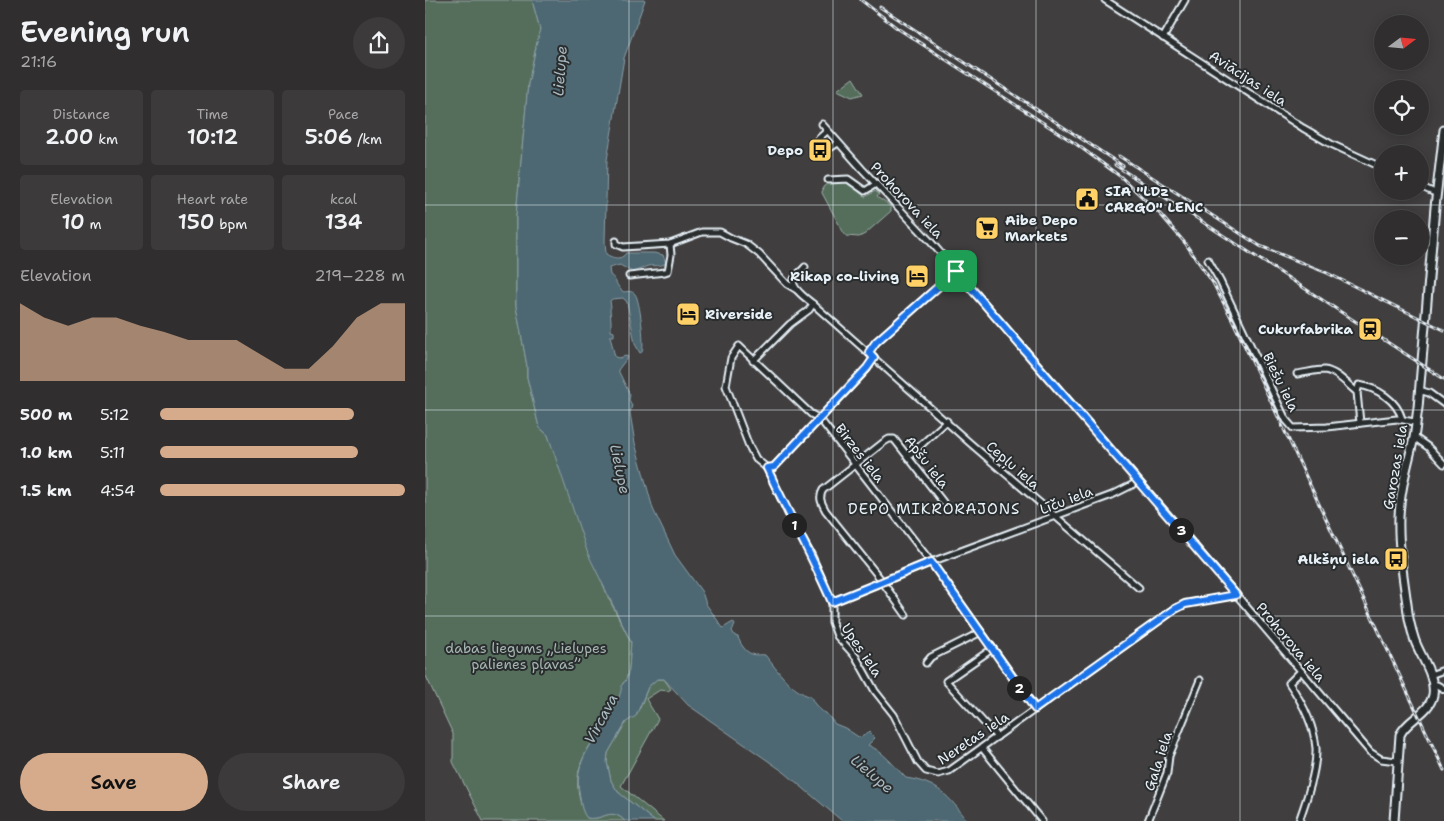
<!DOCTYPE html>
<html lang="en">
<head>
<meta charset="utf-8">
<style>
	:root { --surface:#302e2e; --page:#3c3a3a; --text:#f1f3f6; --muted:#a8a8aa; --line:#4b4a4a; --accent:#d6ab8b }
	body { margin:0; font-family:"Shantell Sans",sans-serif; background:var(--page); color:var(--text); height:100vh; display:flex; flex-direction:column; font-size:19px; white-space:nowrap }
	* { box-sizing:border-box; margin:0 }
	p { font-size:16px; color:var(--muted) }
	.icon { flex:none; width:28px; height:28px; fill:none; stroke:currentColor; stroke-width:2; stroke-linecap:round; stroke-linejoin:round }
	.map { position:relative; flex:1; overflow:hidden }
	.panel { display:flex; flex-direction:column; background:var(--surface); width:425px }
	.panel>* { flex:none }
	.needle { width:32px; rotate:74deg }
	.fabs { position:absolute; left:949px; top:15px; display:grid; gap:10px }
	.fabs a { display:grid; place-items:center; width:55px; height:55px; border-radius:50%; background:var(--surface); box-shadow:0 2px 12px #0003,0 0 0 1px var(--line); font-size:25px }
	.pin { position:absolute; display:grid; place-items:center; width:42px; height:42px; color:#fff; margin:-21px; border-radius:10px; box-shadow:0 2px 8px #0006 }
	.km { position:absolute; width:25px; height:25px; margin:-12px; border-radius:50%; background:#222; color:#fff; font-size:14px; line-height:25px; text-align:center }
	.round { display:grid; place-items:center; flex:none; width:52px; height:52px; border-radius:26px; background:var(--page) }
	.headline { display:flex; align-items:center; justify-content:space-between; height:85px; padding:0 20px }
	h1 { font-size:28px; font-weight:600; line-height:38px }
	.stats { display:grid; grid-template-columns:repeat(3,1fr); gap:8px; height:85px; padding:5px 20px }
	.stats div { display:grid; align-content:center; border-radius:5px; background:var(--page); text-align:center }
	.stats b { font-size:21px; font-weight:600 }
	.stats small { font-size:14px; font-weight:400 }
	.stats p { font-size:14px }
	.chart { height:140px; padding:10px 20px }
	.chart p { display:flex; justify-content:space-between }
	.chart svg { width:100%; height:90px; margin-top:5px; fill:var(--accent); opacity:.7 }
	.action { display:flex; gap:10px; margin-top:auto; padding:10px 20px }
	.action a { flex:1; height:58px; border-radius:30px; background:var(--accent); color:#111; font-size:20px; font-weight:600; line-height:58px; text-align:center }
	.action a+a { background:var(--page); color:var(--text) }
	ul { padding:0 20px; list-style:none; font-size:16px }
	li { display:grid; grid-template-columns:80px 60px 1fr; align-items:center; height:38px }
	li i { height:12px; border-radius:6px; background:var(--accent) }
	main { display:flex; flex:1; min-height:0 }
	.map>svg:first-child { display:block }
</style>
</head>
<body>
<main>
<section class="panel">
<div class="headline"><div><h1>Evening run</h1><p>21:16</p></div><a class="round"><svg class="icon" aria-label="share" viewBox="0 0 24 24"><path d="M12 15V3M7 8l5-5 5 5M5 13v7h14v-7"/></svg></a></div>
<div class="stats">
<div><p>Distance</p><b>2.00<small> km</small></b></div>
<div><p>Time</p><b>10:12</b></div>
<div><p>Pace</p><b>5:06<small> /km</small></b></div>
</div>
<div class="stats">
<div><p>Elevation</p><b>10<small> m</small></b></div>
<div><p>Heart rate</p><b>150<small> bpm</small></b></div>
<div><p>kcal</p><b>134</b></div>
</div>
<div class="chart"><p><span>Elevation</span>219–228 m</p>
<svg viewBox="0 0 160 44" preserveAspectRatio="none"><path d="M0 44V6L10 13L20 17L30 13L40 13L50 17L60 20L70 24L80 24L90 24L100 31L110 38L120 38L130 27L140 13L150 6L160 6V44z"/></svg>
</div>
<ul>
<li><b>500 m</b>5:12<i style="width:79%"></i></li>
<li><b>1.0 km</b>5:11<i style="width:81%"></i></li>
<li><b>1.5 km</b>4:54<i style="width:100%"></i></li>
</ul>
<div class="action"><a>Save</a><a>Share</a></div>
</section>
<div class="map">
<svg width="1019" height="821" viewBox="0 0 1019 821">
	<rect width="100%" height="100%" fill="#403e3e"/>
	<filter id="ink" filterUnits="userSpaceOnUse"><feTurbulence type="fractalNoise" baseFrequency=".02" numOctaves="2"/><feDisplacementMap in="SourceGraphic" scale="10" xChannelSelector="R" yChannelSelector="G"/><feConvolveMatrix kernelMatrix="1 2 1 2 8 2 1 2 1" color-interpolation-filters="sRGB"/></filter>
	<g filter="url(#ink)">
		<g fill="#556e5c" stroke="#9eb0aa">
			<path d="M0,0H107L115,29L103,84L91,216V306L102,366V377L114,427L123,435L183,597L206,642L204,669L201,680L198,683C193,727 144,746 154,796C156,804 157,811 162,818C180,821 184,806 200,821H58L28,762V734L0,674Z"/>
			<polygon points="428,78 438,94 427,97 412,90"/>
			<polygon points="410,182 423,182 440,197 450,191 454,194 452,197 456,200 458,200 466,207 466,211 440,234 434,237 421,236 417,230 397,193 398,187 403,183"/>
			<polygon points="232,679 239,679 246,689 243,691 235,690 221,699 233,719 196,786 239,821 229,821 193,792 186,781 182,762 183,753 201,722 215,708 223,687"/>
		</g>
		<path fill="#4d6772" stroke="#8b9ea8" d="M107,0H220L199,58L182,160L180,242L181,254C187,258 196,261 201,253H229L238,255L241,263C235,267 230,265 223,266C219,267 213,271 207,272L195,265L184,268L185,275C192,279 191,288 199,292C203,291 207,291 210,294C215,300 220,344 217,352L215,353L210,344L202,302L198,298L187,299L185,301L186,307L185,309L186,321V331L189,332V336H185L190,357L194,358L201,356L203,357L193,370L205,395L204,400L207,405L205,413L210,443L228,509L250,555L277,592L281,604L298,628L308,622L310,625L307,631L310,636L313,637C315,643 320,652 327,654C331,656 336,654 340,655C354,672 365,690 386,697L389,703L396,711L401,713L410,724L420,728L435,738L444,732L450,738L443,745C458,751 469,766 481,778C514,783 523,796 543,821H417L359,772L263,705L239,679H232L223,687L211,716L201,722L183,753L182,762L186,781L193,792L229,821H200C185,806 179,821 162,818C157,812 156,805 155,797C145,751 182,735 194,697C195,693 197,691 196,686L201,680L204,669L206,642L163,554L123,435L114,427L102,377V366L91,306V216L103,84L115,29Z"/>
		<g fill="none" stroke-linecap="round" stroke-linejoin="round">
			<g stroke="#e8f1f8" stroke-width="9">
				<g id="minor">
					<polyline points="680,0 878,128 906,144 958,168"/>
					<polyline points="738,38 760,0"/>
					<polyline points="397,124 437,169 505,241 752,525 945,752 956,759 972,761"/>
					<polyline points="402,131 393,139 402,150 413,143"/>
					<polyline points="403,180 423,179 440,191 451,184"/>
					<polyline points="995,186 1012,194"/>
					<polyline points="191,241 191,244 198,247 245,244 277,232 295,232 306,238 321,244 334,254 362,284 372,290"/>
					<polyline points="783,260 795,281 861,420 868,428 902,427 972,419 990,422"/>
					<path d="M380,267C377,271 371,275 369,279C365,288 382,299 388,304"/>
					<polyline points="204,276 240,272 243,271 246,255 245,244"/>
					<polyline points="444,352 451,342 531,271"/>
					<polyline points="328,361 365,324 384,310 388,304 545,443 714,588"/>
					<path d="M872,374C880,373 891,370 899,370C911,371 923,385 932,392L935,423"/>
					<polyline points="994,390 1004,393 1019,404"/>
					<path d="M932,392L934,385C952,388 972,400 977,419"/>
					<polyline points="989,437 1003,447 1019,464"/>
					<polyline points="483,457 522,421"/>
					<polyline points="342,468 349,467 442,369 449,357"/>
					<polyline points="407,602 506,562 687,495 707,485 712,480"/>
					<path d="M481,615L454,577L401,511C397,504 393,498 398,490L459,442L464,439H469L518,502"/>
					<polyline points="567,649 521,681 572,737"/>
					<polyline points="501,663 506,657 556,632"/>
					<polyline points="1005,675 1019,670"/>
					<polyline points="1007,684 1012,685 1019,689"/>
					<polyline points="611,709 506,562 395,419 386,414 314,346 306,358 301,386 324,446 331,459 342,468 367,522 386,554 407,602 407,622 412,636 431,657 450,691 469,715 493,762 501,771 513,774 524,771 750,609 760,604 811,595"/>
					<polyline points="557,748 617,821"/>
					<polyline points="723,821 742,773 744,756 775,680"/>
					<path d="M874,821C881,801 892,770 891,748C889,725 877,702 864,683L876,671"/>
				</g>
			</g>
			<g stroke="#e8f1f8" stroke-width="11">
				<path id="secondary" d="M969,821L975,735C982,719 1004,714 1008,695C1011,677 996,657 990,641C986,629 983,617 982,604C978,576 973,545 974,517C975,491 982,467 988,442C991,431 991,419 993,408L1010,207L1019,130"/>
			</g>
			<use href="#minor" stroke="#2a2d2e" stroke-width="5"/>
			<use href="#secondary" stroke="#2a2d2e" stroke-width="7"/>
			<g stroke="#e8f1f8" stroke-width="3">
				<g id="rail">
					<polyline points="436,0 472,28 651,144 696,177 736,215 760,243 788,283 808,321 1019,770"/>
					<polyline points="455,7 698,166"/>
					<polyline points="694,156 835,246 900,272 1019,330"/>
					<polyline points="690,165 1019,379"/>
				</g>
			</g>
			<use href="#rail" stroke="#2a2d2e" stroke-width="1" stroke-dasharray="4" stroke-linecap="butt"/>
		</g>
	</g>
	<g fill="none" stroke-linecap="round" stroke-linejoin="round" filter="url(#ink)">
		<g stroke="#fff" stroke-width="10">
			<path id="route" d="M531,271L811,595L760,604L750,609L610,709L506,562L407,602C387,556 363,513 342,468L349,467L442,368L449,358L444,352L451,342Z"/>
		</g>
		<use href="#route" stroke="#1a73e8" stroke-width="6"/>
	</g>
	<path fill="none" stroke="#e8f1f8" stroke-width="1" stroke-opacity="0.55" d="M204,0V821M408,0V821M611,0V821M815,0V821M0,205H1019M0,410H1019M0,616H1019"/>
	<defs>
		<g id="bus-square" transform="scale(1.25)"><rect x="-9" y="-9" width="18" height="18" rx="4" fill="#ffd166" stroke="#2a2d2e"/><path d="M-5-6H5V4H4V6H2V4H-2V6H-4V4H-5ZM-3.5-4V0h7V-4ZM-3.5 1.2v1.5H-2V1.2ZM2 1.2v1.5H3.5V1.2Z" fill="#111"/></g>
		<g id="civic-square" transform="scale(1.25)"><rect x="-9" y="-9" width="18" height="18" rx="4" fill="#ffd166" stroke="#2a2d2e"/><path d="M-.6-6.5H3V-4.5H.6V-3L4-1V1h2V6H-6V1h2V-1L-.6-3ZM-1.2 2.5V6h2.4V2.5Z" fill="#111"/></g>
		<g id="supermarket-square" transform="scale(1.25)"><rect x="-9" y="-9" width="18" height="18" rx="4" fill="#ffd166" stroke="#2a2d2e"/><path d="M-6-5.5h2.5l.6 2H6L4.5 2H-2.5L-4.4-4H-6ZM-1.5 3.2a1.3 1.3 0 1 0 .1 0ZM3 3.2a1.3 1.3 0 1 0 .1 0Z" fill="#111"/></g>
		<g id="hotel-square" transform="scale(1.25)"><rect x="-9" y="-9" width="18" height="18" rx="4" fill="#ffd166" stroke="#2a2d2e"/><path d="M-6-4.5h1.5V1H6V5H4.5V3h-9V5H-6ZM-4 0a1.8 1.8 0 1 1 3.6 0ZM.5 0V-2.5h3Q6-2.5 6 0Z" fill="#111"/></g>
		<g id="station-square" transform="scale(1.25)"><rect x="-9" y="-9" width="18" height="18" rx="4" fill="#ffd166" stroke="#2a2d2e"/><path d="M-3-6H3Q5-6 5-4V2Q5 4 3 4L4.5 6H3L1.5 4h-3L-3 6H-4.5L-3 4Q-5 4-5 2V-4Q-5-6-3-6ZM-3.5-4v3h7v-3ZM-3.5 1v1.5H-2V1ZM2 1v1.5H3.5V1Z" fill="#111"/></g>
	</defs>
	<g fill-rule="evenodd">
		<use href="#bus-square" x="395" y="150"/>
		<use href="#civic-square" x="662" y="199"/>
		<use href="#supermarket-square" x="562" y="228"/>
		<use href="#hotel-square" x="492" y="276"/>
		<use href="#hotel-square" x="263" y="314"/>
		<use href="#station-square" x="945" y="329"/>
		<use href="#bus-square" x="971" y="559"/>
	</g>
	<g text-anchor="middle" stroke-width="4" stroke-linejoin="round" paint-order="stroke">
		<g font-size="14" fill="#e8f1f8" stroke="#2a2d2e">
			<text transform="translate(823 78) rotate(33)" y="5">Aviācijas iela</text>
			<text transform="translate(482 200) rotate(47)" y="5">Prohorova iela</text>
			<text transform="translate(856 382) rotate(64)" y="5">Biešu iela</text>
			<text transform="translate(435 453) rotate(52)" y="5">Birzes iela</text>
			<text transform="translate(502 462) rotate(52)" y="5">Apšu iela</text>
			<text transform="translate(588 465) rotate(41)" y="5">Cepļu iela</text>
			<text transform="translate(970 467) rotate(-80)" y="5">Garozas iela</text>
			<text transform="translate(641 500) rotate(-21)" y="5">Līču iela</text>
			<text transform="translate(866 642) rotate(50)" y="5">Prohorova iela</text>
			<text transform="translate(437 650) rotate(56)" y="5">Upes iela</text>
			<text transform="translate(548 738) rotate(-34)" y="5">Neretas iela</text>
			<text transform="translate(733 761) rotate(-72)" y="5">Gala iela</text>
		</g>
		<g font-size="14" font-weight="bold" fill="#e8f1f8" stroke="#2a2d2e" text-anchor="end">
			<text x="378" y="155">Depo</text>
			<text x="680" y="196" text-anchor="start">SIA "LDz<tspan x="680" dy="16">CARGO" LENC</tspan></text>
			<text x="580" y="225" text-anchor="start">Aibe Depo<tspan x="580" dy="16">Markets</tspan></text>
			<text x="474" y="281">Rikap co-living</text>
			<text x="280" y="319" text-anchor="start">Riverside</text>
			<text x="928" y="334">Cukurfabrika</text>
			<text x="954" y="564">Alkšņu iela</text>
		</g>
		<g font-size="14" fill="#a6b6b2" stroke="#2a2d2e">
			<text x="101" y="653">dabas liegums „Lielupes<tspan x="101" dy="16">palienes pļavas”</tspan></text>
		</g>
		<g font-size="15" font-style="italic" fill="#aabac2" stroke="#2a2d2e">
			<text transform="translate(135 71) rotate(-86)" y="5">Lielupe</text>
			<text transform="translate(195 469) rotate(78)" y="5">Lielupe</text>
			<text transform="translate(176 719) rotate(-62)" y="5">Vircava</text>
			<text transform="translate(447 774) rotate(40)" y="5">Lielupe</text>
		</g>
		<g font-size="15" letter-spacing="1" fill="#e8f1f8" stroke="#2a2d2e">
			<text x="509" y="514">DEPO MIKRORAJONS</text>
		</g>
	</g>
</svg>
<div class="fabs">
<a><svg class="needle" viewBox="-14 -14 28 28"><path d="M0-13l5 13h-10z" fill="#e53935"/><path d="M0 13l5-13h-10z" fill="#a8a8aa"/></svg></a>
<a><svg class="icon" aria-label="locate" viewBox="0 0 24 24"><circle cx="12" cy="12" r="6"/><path d="M12 2v4M12 18v4M2 12h4M18 12h4"/></svg></a>
<a>+</a>
<a>−</a>
</div>
<div class="pin" style="left:531px;top:271px;background:#1e9e55"><svg class="icon" aria-label="arrive" viewBox="0 0 24 24"><path d="M6 21V4h12l-3 4 3 4H6"/></svg></div>
<b class="km" style="left:369px;top:525px">1</b>
<b class="km" style="left:594px;top:688px">2</b>
<b class="km" style="left:756px;top:530px">3</b>
</div>
</main>
</body>
</html>
